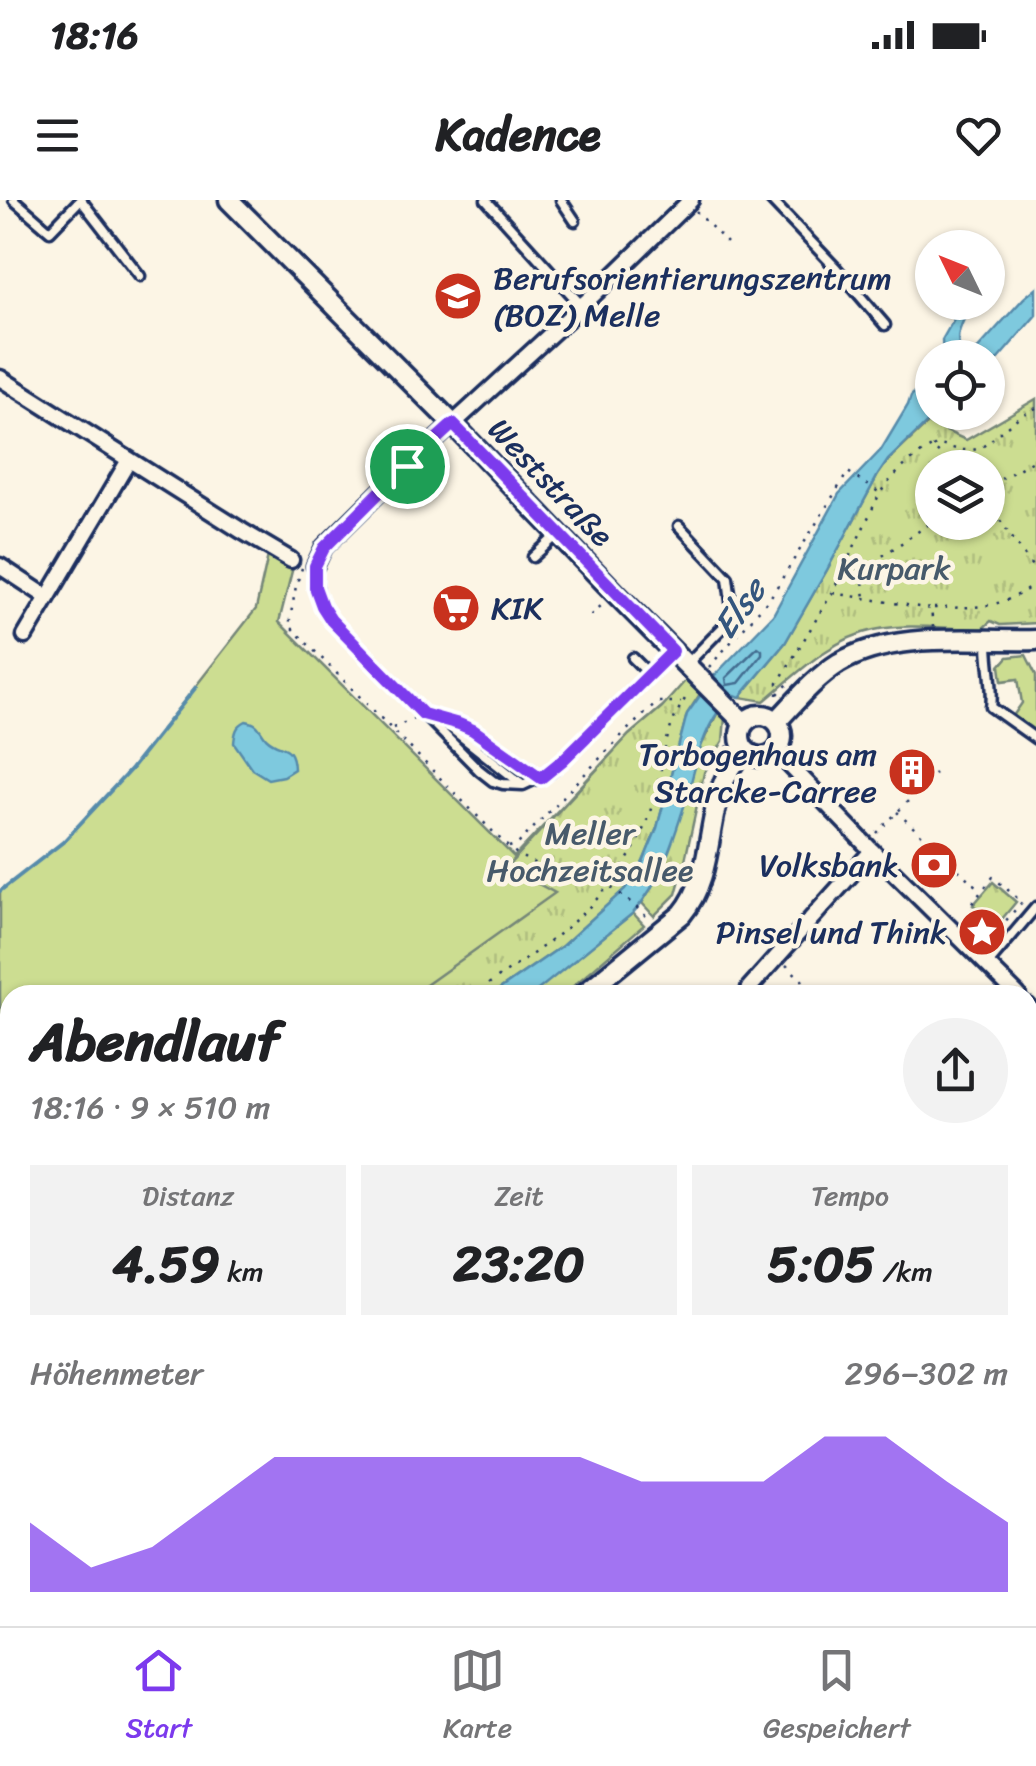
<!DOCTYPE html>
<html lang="de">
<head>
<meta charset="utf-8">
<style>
	:root { --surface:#fff; --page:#f2f2f2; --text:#202124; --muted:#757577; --line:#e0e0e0; --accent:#7c3aed }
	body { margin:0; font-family:Sriracha,sans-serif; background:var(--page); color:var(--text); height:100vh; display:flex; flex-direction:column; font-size:38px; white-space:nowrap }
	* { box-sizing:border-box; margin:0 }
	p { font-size:32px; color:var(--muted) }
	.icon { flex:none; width:55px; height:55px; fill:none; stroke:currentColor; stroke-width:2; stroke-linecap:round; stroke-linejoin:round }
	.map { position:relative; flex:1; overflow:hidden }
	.drawer { position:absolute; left:0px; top:785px; width:1038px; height:642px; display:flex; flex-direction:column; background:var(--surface); border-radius:30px 30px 0 0; box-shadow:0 2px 8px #0004 }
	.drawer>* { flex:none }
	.needle { width:65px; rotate:313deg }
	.buttons { position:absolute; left:915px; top:30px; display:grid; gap:20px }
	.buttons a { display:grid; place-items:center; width:90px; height:90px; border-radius:50%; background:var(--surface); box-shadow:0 2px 8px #0004; font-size:50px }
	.pin { position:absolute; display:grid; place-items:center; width:85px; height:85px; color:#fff; margin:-42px; border:5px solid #fff; border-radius:50%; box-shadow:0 2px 10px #0007 }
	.round { display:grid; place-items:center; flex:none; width:105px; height:105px; border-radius:52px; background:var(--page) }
	.overview { display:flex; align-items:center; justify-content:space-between; height:170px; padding:0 30px }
	h1 { font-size:55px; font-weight:700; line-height:75px }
	.figures { display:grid; grid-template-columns:repeat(3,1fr); gap:15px; height:170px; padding:10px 30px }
	.figures div { display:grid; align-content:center; border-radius:0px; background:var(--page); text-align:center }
	.figures b { font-size:50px; font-weight:700 }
	.figures small { font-size:28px; font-weight:400 }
	.figures p { font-size:28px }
	.chart { height:280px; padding:20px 30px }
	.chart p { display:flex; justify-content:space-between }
	.chart svg { width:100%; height:180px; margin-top:10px; fill:var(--accent); opacity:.7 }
	.status { display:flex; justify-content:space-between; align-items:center; height:70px; padding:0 50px; background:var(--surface); direction:ltr }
	.status svg { height:28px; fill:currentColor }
	header { display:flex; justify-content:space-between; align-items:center; height:130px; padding:0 30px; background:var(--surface); font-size:45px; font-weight:700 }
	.tabs { display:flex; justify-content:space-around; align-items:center; height:140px; border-top:2px solid var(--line); background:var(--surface); font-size:28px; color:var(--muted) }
	.tabs a { display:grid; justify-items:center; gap:5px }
	.tabs .on { color:var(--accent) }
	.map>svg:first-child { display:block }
</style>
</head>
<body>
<div class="status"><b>18:16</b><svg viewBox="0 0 49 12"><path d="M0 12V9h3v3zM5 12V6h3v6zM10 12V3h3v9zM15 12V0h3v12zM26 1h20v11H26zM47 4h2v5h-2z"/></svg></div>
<header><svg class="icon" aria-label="menu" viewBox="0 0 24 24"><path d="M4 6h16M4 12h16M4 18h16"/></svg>Kadence<svg class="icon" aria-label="heart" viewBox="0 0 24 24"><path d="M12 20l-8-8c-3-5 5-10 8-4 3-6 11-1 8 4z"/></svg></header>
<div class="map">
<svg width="1036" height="1426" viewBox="0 0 1036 1426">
	<defs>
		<pattern id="forest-firs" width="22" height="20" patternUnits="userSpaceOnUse" patternTransform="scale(2.5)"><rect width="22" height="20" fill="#ccdd91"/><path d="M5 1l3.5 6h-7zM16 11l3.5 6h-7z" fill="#afbe7f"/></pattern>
		<pattern id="park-tufts" width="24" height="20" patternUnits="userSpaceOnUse" patternTransform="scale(2.5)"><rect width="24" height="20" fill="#ccdd91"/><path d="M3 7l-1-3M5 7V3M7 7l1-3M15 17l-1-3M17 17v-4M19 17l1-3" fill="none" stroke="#afbe7f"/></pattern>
	</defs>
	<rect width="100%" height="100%" fill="#fcf5e5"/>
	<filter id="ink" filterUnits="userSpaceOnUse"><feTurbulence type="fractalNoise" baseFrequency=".01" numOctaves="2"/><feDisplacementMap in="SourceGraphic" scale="20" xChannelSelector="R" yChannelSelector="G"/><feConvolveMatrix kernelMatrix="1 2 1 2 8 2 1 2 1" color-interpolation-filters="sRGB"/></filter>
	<g filter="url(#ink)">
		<g fill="#ccdd91" stroke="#748678" stroke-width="2.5">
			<polygon points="269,351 293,367 279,422 514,657 629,535 662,507 637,617 454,795 10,795 10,897 0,891 0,691 63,642 131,569 256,409"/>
			<polygon points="1026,455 1036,475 1036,534 1013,516 1022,503 1018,479 1002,481 1000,466 1008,457"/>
		</g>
		<polygon fill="url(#forest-firs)" stroke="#748678" stroke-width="2.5" points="718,512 725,517 723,541 704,573 684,665 676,694 654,716 642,703 651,688 686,599 696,556"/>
		<g fill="url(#park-tufts)" stroke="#748678" stroke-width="2.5" fill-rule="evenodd">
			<path d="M1036,199V423L1000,425L991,421L982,429C947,429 908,423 874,430C830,439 797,474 764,501L740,497L785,443L827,370L878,275L888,261L928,223L966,240ZM932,268H988V322H932Z"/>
			<polygon points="686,480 700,494 687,514 657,628 643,662 625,689 562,746 491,795 421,795 419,790 555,693 507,667 629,535 662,507"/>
			<polygon points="993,682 1016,702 997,725 973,705"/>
			<polygon points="633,713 644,725 563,795 530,795"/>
			<polygon points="10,953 10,1418 426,1418 424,1426 0,1426 0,956"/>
		</g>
		<g fill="#7ec9de" stroke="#568bab" stroke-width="2.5">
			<path d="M1036,88V115L992,166L988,170V158L943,157L942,140L963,103H972C963,122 950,138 965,157L973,154L1024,98Z"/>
			<path d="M920,187L926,190L932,187V212L937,213L888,260L878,275L827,370L785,443L740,497L735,495C729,500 723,506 718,512C700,538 695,570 686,600C674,639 661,682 633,713L538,790L530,795H491L562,746L625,689L643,662L657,628L687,514L714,476L773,415L839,294L881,250L908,205L911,196Z"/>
			<path d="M246,521C260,524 258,528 266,538C280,552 293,541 294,569L283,576L268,579L252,569L234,543C235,532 236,526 246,521Z"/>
		</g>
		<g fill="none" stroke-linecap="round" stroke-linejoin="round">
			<polygon stroke="#436d91" stroke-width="2.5" points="758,447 762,450 762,454 739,483 727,485 726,478"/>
			<g stroke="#568bab" stroke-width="4">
				<polyline points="0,691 63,642 131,569 196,487"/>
				<polyline points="420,1426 422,1418"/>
			</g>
			<g stroke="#1b2f5e" stroke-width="15">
				<g id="service">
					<polyline points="14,0 50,31 80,0"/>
					<polyline points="81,0 140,76"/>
					<polyline points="486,0 582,106"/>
					<polyline points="561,0 575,21"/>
					<polyline points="771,0 836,68 885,125"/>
					<polyline points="407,266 428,287"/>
					<polyline points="679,326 728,378 733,417 687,464"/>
					<polyline points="533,357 558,334"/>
					<path d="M315,366C315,387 319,402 331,420L479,570L493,581L503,584L523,585L551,572L673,451"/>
					<path d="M988,443C988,463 994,489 991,507L1036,539"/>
					<polyline points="633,458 649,474"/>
					<polyline points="427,515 459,524 473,530 540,577"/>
					<polyline points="442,521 522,584"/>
					<polyline points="987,765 1036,707"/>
					<polyline points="0,1386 6,1378 10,1320"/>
				</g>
			</g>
			<g stroke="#1b2f5e" stroke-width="21">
				<g id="minor">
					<polyline points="0,178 242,331 291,360"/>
					<polyline points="0,366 47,397"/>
					<polyline points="315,366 324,347 396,276 586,102 691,0"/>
					<polyline points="25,436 129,260"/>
					<polyline points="776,551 872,651 1018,795"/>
					<polyline points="749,788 872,651"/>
					<polyline points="1028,806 1036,818"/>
					<polyline points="1028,1047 1036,1053"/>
					<polyline points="1028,1163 1036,1152"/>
					<polyline points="6,1378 10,1380"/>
					<polyline points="70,1418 84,1426"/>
					<polyline points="735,1418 754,1426"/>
				</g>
			</g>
			<g stroke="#1b2f5e" stroke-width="25">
				<g id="tertiary">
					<polyline points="229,0 453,224 617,395 743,522"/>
					<circle cx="761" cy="536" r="21"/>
					<path d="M777,521C796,501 815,478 839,463C895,430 973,442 1036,440"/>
					<path d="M583,795L682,714C722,666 699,594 745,551"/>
					<polyline points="486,1426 492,1418"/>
				</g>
			</g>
			<g stroke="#1b2f5e" stroke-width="2.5" stroke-dasharray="2.5 8" stroke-linecap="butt">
				<polyline points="696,11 731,47"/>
				<path d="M933,247L937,244C987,259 980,245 1015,220C1021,215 1029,212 1036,208"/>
				<polyline points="988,278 994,288 989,300"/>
				<polyline points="992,284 1036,259"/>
				<polyline points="988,303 1036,372"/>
				<polyline points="846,365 862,370 932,322"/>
				<path d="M302,368L296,386L289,425L508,647C538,671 549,665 582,674C608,681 630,701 649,719"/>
				<polyline points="862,372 865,398"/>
				<polyline points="833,393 931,409 933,427"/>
				<path d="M934,408C976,407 1001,410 1036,383"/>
				<polyline points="591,415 603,404"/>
				<polyline points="709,467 770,398 848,272 880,293"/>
				<polyline points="778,494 790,482"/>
				<path d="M777,495L778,483L832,393L880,293C893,275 912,257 932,247L955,268"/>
				<polyline points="750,508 767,508"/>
				<polyline points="393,528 413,519"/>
				<polyline points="789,539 791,540 792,530 796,525"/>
				<polyline points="727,548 730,541 730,532"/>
				<polyline points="751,566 768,566"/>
				<polyline points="919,589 935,573"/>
				<polyline points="897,612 981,691"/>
				<polyline points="877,633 910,599"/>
				<polyline points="509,647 518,644 626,531 658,502 681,502"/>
				<polyline points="981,718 969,707 993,677 1023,703"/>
				<polyline points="969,731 981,718 997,731 1022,702"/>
				<polyline points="786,765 818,795"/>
				<path d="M471,795C548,746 627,694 653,602C666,559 661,533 689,493"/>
				<polyline points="0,924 10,922"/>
				<polyline points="0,975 10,973"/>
				<polyline points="0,1227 10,1244"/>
				<polyline points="1028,1312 1036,1304"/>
				<polyline points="1028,1315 1036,1325"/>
				<polyline points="108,1418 121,1426"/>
				<polyline points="166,1426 171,1418"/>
				<polyline points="279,1426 280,1418"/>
			</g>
			<use href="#service" stroke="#fcf5e5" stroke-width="8"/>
			<use href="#minor" stroke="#fcf5e5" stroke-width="14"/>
			<use href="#tertiary" stroke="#fcf5e5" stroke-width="18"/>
		</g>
	</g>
	<g fill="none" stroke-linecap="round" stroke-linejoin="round" filter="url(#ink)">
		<g stroke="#fff" stroke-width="20">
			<polygon id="route" points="453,224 673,451 563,560 541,578 473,530 459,524 423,514 331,420 322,406 315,387 315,366 324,348 396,276"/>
		</g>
		<use href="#route" stroke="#7c3aed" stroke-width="12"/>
	</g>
	<defs>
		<g id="school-disc" transform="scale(2.5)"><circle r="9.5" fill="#c8321e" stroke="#fcf5e5"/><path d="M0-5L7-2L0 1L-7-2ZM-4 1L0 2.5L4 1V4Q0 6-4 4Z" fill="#fff"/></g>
		<g id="supermarket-disc" transform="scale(2.5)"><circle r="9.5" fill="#c8321e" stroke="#fcf5e5"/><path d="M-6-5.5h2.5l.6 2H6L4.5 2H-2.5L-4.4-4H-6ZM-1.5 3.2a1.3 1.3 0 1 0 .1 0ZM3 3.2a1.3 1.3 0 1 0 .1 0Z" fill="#fff"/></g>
		<g id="building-disc" transform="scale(2.5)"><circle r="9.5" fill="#c8321e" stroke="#fcf5e5"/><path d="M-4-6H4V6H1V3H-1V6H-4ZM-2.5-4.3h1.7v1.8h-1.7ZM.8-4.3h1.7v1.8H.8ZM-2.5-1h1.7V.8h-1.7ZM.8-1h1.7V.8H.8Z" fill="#fff"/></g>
		<g id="bank-disc" transform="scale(2.5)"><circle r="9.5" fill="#c8321e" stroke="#fcf5e5"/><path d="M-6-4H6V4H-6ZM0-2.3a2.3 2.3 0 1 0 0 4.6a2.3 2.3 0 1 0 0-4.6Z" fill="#fff"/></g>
		<g id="sight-disc" transform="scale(2.5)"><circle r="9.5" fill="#c8321e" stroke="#fcf5e5"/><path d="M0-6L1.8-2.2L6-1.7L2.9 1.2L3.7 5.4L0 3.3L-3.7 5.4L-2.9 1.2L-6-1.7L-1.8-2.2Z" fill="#fff"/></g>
	</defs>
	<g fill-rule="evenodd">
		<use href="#school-disc" x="458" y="96"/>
		<use href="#supermarket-disc" x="456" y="408"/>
		<use href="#building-disc" x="912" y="572"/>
		<use href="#bank-disc" x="934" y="665"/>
		<use href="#sight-disc" x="982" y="732"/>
	</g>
	<g text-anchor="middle" stroke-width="9" stroke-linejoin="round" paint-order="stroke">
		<g font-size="32" fill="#1b2f5e" stroke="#fcf5e5" text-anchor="end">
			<text x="493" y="89" text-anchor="start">Berufsorientierungszentrum<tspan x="493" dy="37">(BOZ) Melle</tspan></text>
			<text x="491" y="419" text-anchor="start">KIK</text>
			<text x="877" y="565">Torbogenhaus am<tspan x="877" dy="37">Starcke-Carree</tspan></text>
			<text x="899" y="676">Volksbank</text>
			<text x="947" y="743">Pinsel und Think</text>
		</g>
		<g font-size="32" fill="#1b2f5e" stroke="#fcf5e5">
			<text transform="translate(551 282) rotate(46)" y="11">Weststraße</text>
		</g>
		<g font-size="32" fill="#475a6b" stroke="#fcf5e5">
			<text x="894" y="379">Kurpark</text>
			<text x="590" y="644">Meller<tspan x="590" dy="37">Hochzeitsallee</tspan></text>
		</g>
		<g font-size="35" font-style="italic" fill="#34567e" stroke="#fcf5e5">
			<text transform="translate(739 408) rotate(-54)" y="12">Else</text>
		</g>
	</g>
</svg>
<div class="buttons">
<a><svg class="needle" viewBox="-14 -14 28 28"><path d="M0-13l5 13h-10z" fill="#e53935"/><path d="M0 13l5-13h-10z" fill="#757577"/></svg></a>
<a><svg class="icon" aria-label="locate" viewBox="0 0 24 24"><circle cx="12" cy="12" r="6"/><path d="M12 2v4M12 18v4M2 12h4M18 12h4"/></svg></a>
<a><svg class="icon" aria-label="layers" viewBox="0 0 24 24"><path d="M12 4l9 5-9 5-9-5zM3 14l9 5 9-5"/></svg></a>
</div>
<div class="pin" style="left:407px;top:266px;background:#1e9e55"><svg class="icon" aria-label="arrive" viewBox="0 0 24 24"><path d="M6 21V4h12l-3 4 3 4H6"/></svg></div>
<section class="drawer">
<div class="overview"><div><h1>Abendlauf</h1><p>18:16 · 9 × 510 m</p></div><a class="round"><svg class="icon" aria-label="share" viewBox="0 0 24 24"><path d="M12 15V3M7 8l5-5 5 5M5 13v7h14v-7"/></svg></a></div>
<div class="figures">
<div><p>Distanz</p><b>4.59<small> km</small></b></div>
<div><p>Zeit</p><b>23:20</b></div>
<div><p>Tempo</p><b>5:05<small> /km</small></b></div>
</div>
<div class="chart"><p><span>Höhenmeter</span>296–302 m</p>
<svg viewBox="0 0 160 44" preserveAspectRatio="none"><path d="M0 44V27L10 38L20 33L30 22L40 11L50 11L60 11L70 11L80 11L90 11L100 17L110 17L120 17L130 6L140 6L150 17L160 27V44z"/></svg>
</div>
</section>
</div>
<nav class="tabs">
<a class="on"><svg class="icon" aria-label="home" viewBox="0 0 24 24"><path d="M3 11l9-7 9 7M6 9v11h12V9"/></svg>Start</a>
<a><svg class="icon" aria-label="map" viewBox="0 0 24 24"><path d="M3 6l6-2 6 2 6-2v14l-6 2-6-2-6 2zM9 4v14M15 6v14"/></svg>Karte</a>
<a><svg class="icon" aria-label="saved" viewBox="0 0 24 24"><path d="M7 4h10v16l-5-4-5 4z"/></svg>Gespeichert</a>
</nav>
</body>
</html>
